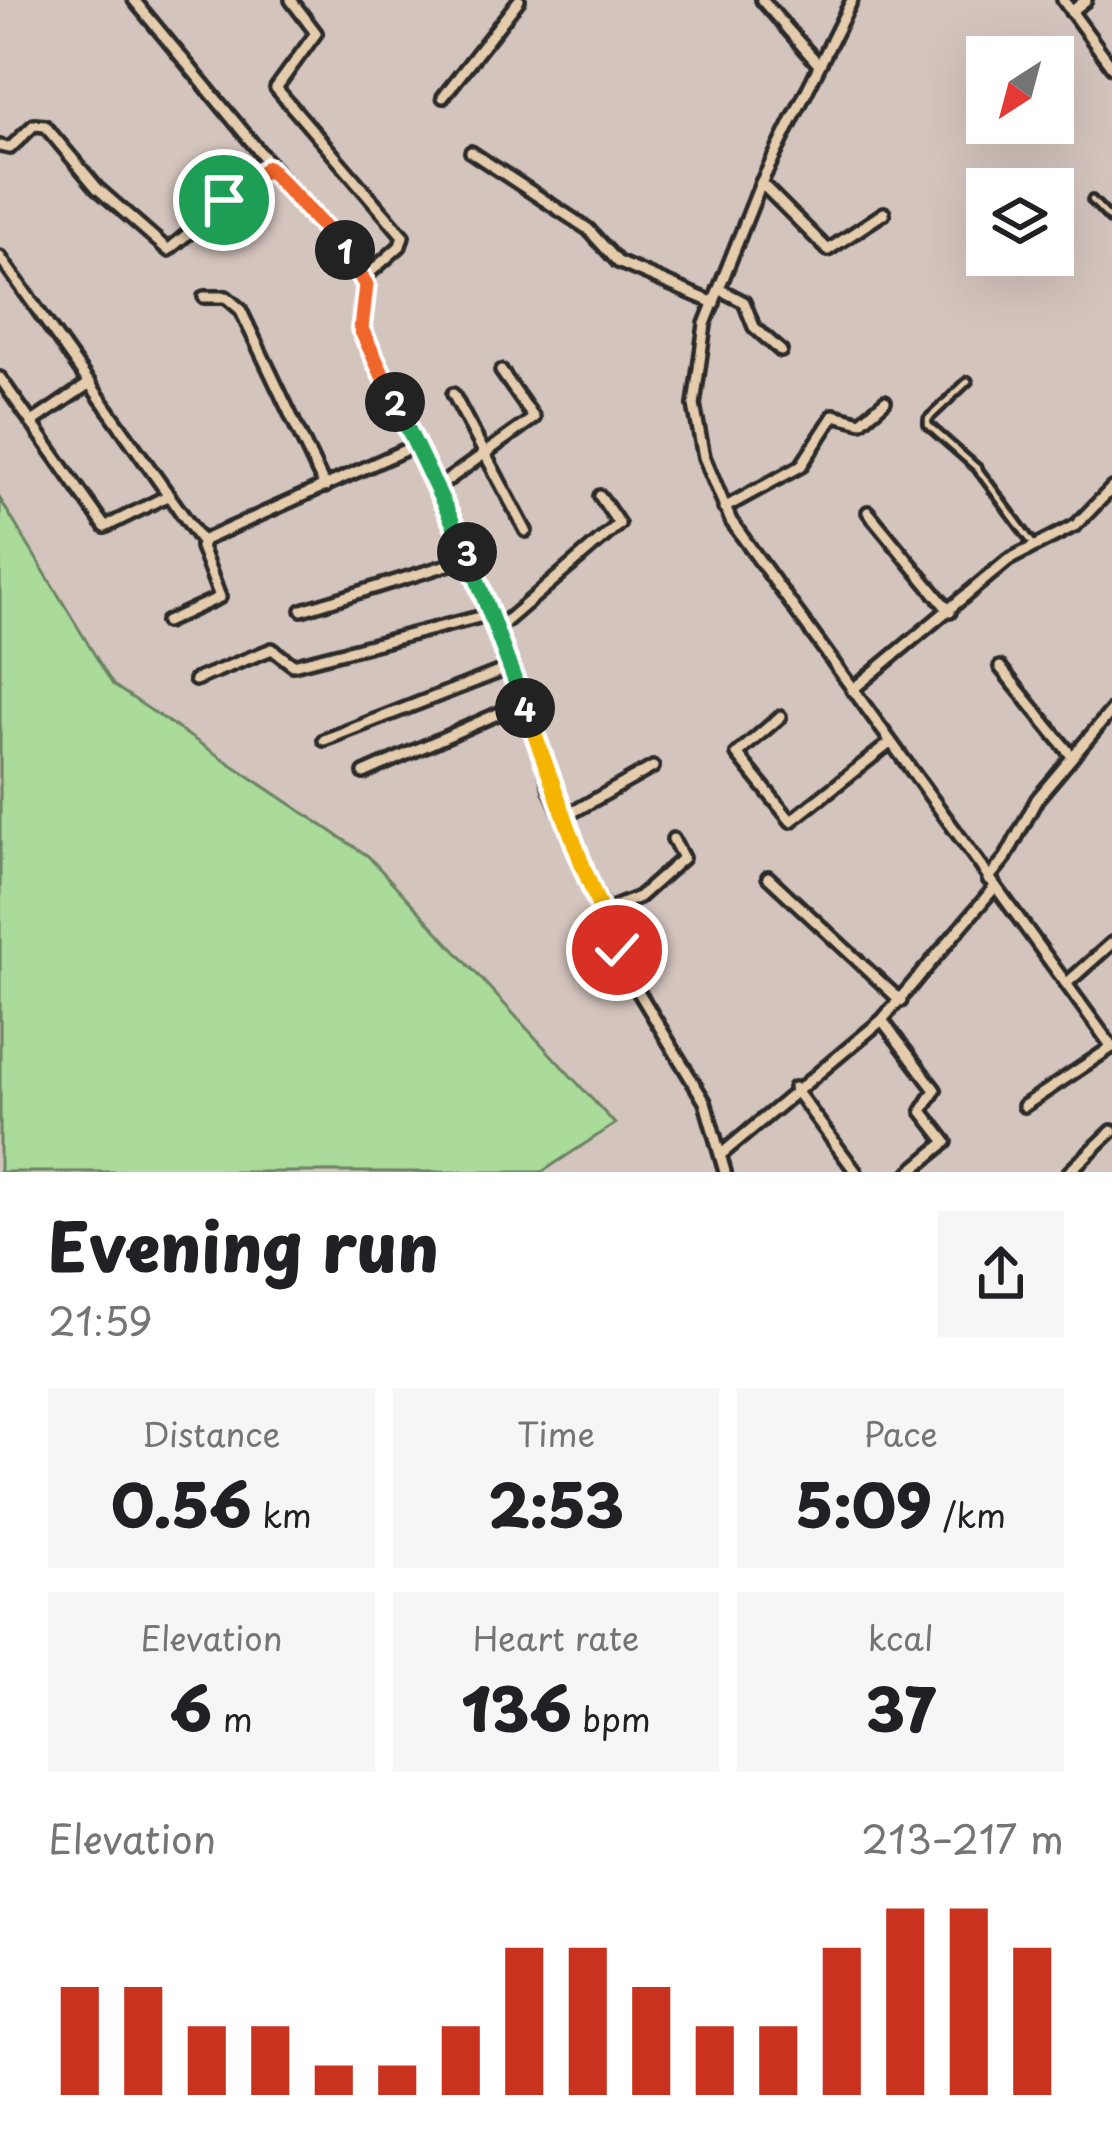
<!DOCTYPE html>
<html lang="en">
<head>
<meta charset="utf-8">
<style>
	:root { --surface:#fff; --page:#f6f6f6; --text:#202124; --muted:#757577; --accent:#c8321e }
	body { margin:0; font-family:"Playpen Sans",sans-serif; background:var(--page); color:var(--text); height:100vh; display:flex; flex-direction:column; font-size:45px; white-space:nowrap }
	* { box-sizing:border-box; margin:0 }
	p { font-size:39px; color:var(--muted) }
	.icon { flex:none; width:66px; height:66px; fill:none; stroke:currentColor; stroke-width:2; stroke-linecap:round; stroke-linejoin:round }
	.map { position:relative; height:1172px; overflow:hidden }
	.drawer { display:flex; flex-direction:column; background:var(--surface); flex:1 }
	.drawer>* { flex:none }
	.needle { width:78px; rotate:216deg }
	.fabs { position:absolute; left:966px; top:36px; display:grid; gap:24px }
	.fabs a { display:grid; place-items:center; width:108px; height:108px; border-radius:0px; background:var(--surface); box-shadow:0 12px 48px #0002; font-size:60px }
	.pin { position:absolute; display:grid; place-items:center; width:102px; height:102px; color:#fff; margin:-51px; border:6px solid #fff; border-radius:50%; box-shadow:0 3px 12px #0007 }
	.km { position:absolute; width:60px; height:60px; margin:-30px; border-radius:50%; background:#222; color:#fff; font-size:33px; line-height:60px; text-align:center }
	.round { display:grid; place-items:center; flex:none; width:126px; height:126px; border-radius:0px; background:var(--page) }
	.headline { display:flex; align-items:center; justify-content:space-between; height:204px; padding:0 48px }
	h1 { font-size:66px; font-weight:800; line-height:90px }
	.metrics { display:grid; grid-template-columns:repeat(3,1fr); gap:18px; height:204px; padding:12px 48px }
	.metrics div { display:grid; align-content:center; border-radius:0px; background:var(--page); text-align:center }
	.metrics b { font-size:60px; font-weight:800 }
	.metrics small { font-size:33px; font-weight:400 }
	.metrics p { font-size:33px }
	.chart { height:336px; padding:24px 48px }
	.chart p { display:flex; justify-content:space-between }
	.chart svg { width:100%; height:216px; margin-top:12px; stroke:var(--accent); stroke-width:6 }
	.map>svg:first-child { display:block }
</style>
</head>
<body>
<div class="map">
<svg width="1112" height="1172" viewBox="0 0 1112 1172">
	<rect width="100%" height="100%" fill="#d4c4be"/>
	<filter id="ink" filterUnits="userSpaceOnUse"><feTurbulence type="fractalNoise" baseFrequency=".00833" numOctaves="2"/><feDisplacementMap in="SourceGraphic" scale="24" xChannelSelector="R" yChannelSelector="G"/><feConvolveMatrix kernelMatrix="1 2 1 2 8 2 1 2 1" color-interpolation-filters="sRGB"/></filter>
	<g filter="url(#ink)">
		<polygon fill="#abdb9b" stroke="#6b8363" stroke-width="3" points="0,499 113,685 368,856 615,1124 542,1172 0,1172"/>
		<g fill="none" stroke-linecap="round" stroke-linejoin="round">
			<g stroke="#2b2b2b" stroke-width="14">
				<g id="service">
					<polyline points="1092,200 1112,221"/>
					<polyline points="968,381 928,419 928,425 977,468 1033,544"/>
				</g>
			</g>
			<g stroke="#2b2b2b" stroke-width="18">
				<g id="minor">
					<polyline points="134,0 364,278 360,321 365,340 470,558 539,744 550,789 603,907 623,966 705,1102 725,1172"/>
					<polyline points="291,0 316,33 276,88 403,236 400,246 364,278"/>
					<polyline points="762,0 819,65"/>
					<polyline points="852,0 761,183 705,324 694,405 704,457 731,521 1112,1047"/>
					<polyline points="1063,0 1112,67"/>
					<polyline points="1071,12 1086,0"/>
					<polyline points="443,97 519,0"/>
					<polyline points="0,146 10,148 34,125 45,126 97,188 168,250 268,168"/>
					<polyline points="471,152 588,229 618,262 714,303"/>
					<polyline points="761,183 828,250 884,213"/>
					<polyline points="0,257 202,542"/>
					<polyline points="719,289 744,302 754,327 781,351"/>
					<polyline points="204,297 226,297 240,309 325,487"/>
					<polyline points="0,378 105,527 169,495"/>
					<polyline points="453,394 526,531"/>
					<polyline points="31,423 90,383"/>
					<polyline points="438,487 534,418 501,371"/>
					<polyline points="724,508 801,466 834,415 861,422 885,401"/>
					<polyline points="868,512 950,612"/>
					<polyline points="302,610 470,558"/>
					<polyline points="166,622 220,597 201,547 204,540 416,445"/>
					<polyline points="496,630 619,524 600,496"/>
					<polyline points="1000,667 1071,755"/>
					<polyline points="195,680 272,649 293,665 491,614"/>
					<polyline points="852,690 1008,560 1076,525 1112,488"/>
					<polyline points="780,717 737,754 791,821 890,743"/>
					<polyline points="324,740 509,668"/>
					<polyline points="364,773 522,703"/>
					<polyline points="564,817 653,767"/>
					<polyline points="768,877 901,1001"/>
					<polyline points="988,879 1006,857 1037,799 1112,710"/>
					<polyline points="604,911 639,897 683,858 673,839"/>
					<polyline points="1067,983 1112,943"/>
					<polyline points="882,1020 935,1090 922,1111 946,1142 910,1172"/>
					<polyline points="794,1088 856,1172"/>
					<polyline points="1024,1106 1112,1047"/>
					<polyline points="724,1152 882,1020 994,888"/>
					<polyline points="1069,1172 1112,1131"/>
				</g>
			</g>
			<use href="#service" stroke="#e5ccad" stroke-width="4.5"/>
			<use href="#minor" stroke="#e5ccad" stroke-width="9"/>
		</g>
	</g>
	<g fill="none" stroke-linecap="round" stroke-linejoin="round" filter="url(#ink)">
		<g stroke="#fff" stroke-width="24">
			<polyline id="split-1" points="224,200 268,168 345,250"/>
		</g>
		<g stroke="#fff" stroke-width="24">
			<polyline id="split-2" points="345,250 366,285 361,329 395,402"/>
		</g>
		<g stroke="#fff" stroke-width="24">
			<polyline id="split-3" points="395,402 467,552"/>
		</g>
		<g stroke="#fff" stroke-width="24">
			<polyline id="split-4" points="467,552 525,708"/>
		</g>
		<g stroke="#fff" stroke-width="24">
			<polyline id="split-5" points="525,708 582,864"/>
		</g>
		<g stroke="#fff" stroke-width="24">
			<polyline id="split-6" points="582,864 617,950"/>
		</g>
		<use href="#split-1" stroke="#f0652b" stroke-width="15"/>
		<use href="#split-2" stroke="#f0652b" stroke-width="15"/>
		<use href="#split-3" stroke="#22a559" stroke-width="15"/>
		<use href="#split-4" stroke="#22a559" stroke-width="15"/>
		<use href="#split-5" stroke="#f5b400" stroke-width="15"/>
		<use href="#split-6" stroke="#f5b400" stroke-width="15"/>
	</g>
</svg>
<div class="fabs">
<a><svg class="needle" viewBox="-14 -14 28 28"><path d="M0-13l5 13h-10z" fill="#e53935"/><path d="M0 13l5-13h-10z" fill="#757577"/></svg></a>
<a><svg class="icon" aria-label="layers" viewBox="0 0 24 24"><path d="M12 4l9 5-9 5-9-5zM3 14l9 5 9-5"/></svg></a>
</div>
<div class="pin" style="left:224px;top:200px;background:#1e9e55"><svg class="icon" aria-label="arrive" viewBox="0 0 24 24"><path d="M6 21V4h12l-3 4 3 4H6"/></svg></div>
<div class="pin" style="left:617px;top:950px;background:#d93025"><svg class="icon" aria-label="check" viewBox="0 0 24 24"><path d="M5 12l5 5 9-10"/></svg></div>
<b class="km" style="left:345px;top:250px">1</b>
<b class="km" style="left:395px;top:402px">2</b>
<b class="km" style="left:467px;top:552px">3</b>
<b class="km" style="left:525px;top:708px">4</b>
</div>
<section class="drawer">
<div class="headline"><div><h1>Evening run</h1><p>21:59</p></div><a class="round"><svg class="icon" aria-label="share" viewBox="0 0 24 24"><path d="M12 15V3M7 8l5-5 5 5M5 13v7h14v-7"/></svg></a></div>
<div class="metrics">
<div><p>Distance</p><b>0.56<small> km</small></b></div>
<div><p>Time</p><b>2:53</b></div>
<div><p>Pace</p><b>5:09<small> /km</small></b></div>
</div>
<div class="metrics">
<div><p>Elevation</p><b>6<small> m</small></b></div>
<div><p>Heart rate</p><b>136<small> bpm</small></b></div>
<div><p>kcal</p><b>37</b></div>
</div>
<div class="chart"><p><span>Elevation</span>213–217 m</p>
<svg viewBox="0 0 160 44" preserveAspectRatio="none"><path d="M5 44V22M15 44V22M25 44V30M35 44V30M45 44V38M55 44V38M65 44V30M75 44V14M85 44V14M95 44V22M105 44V30M115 44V30M125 44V14M135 44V6M145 44V6M155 44V14"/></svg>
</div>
</section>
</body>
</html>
